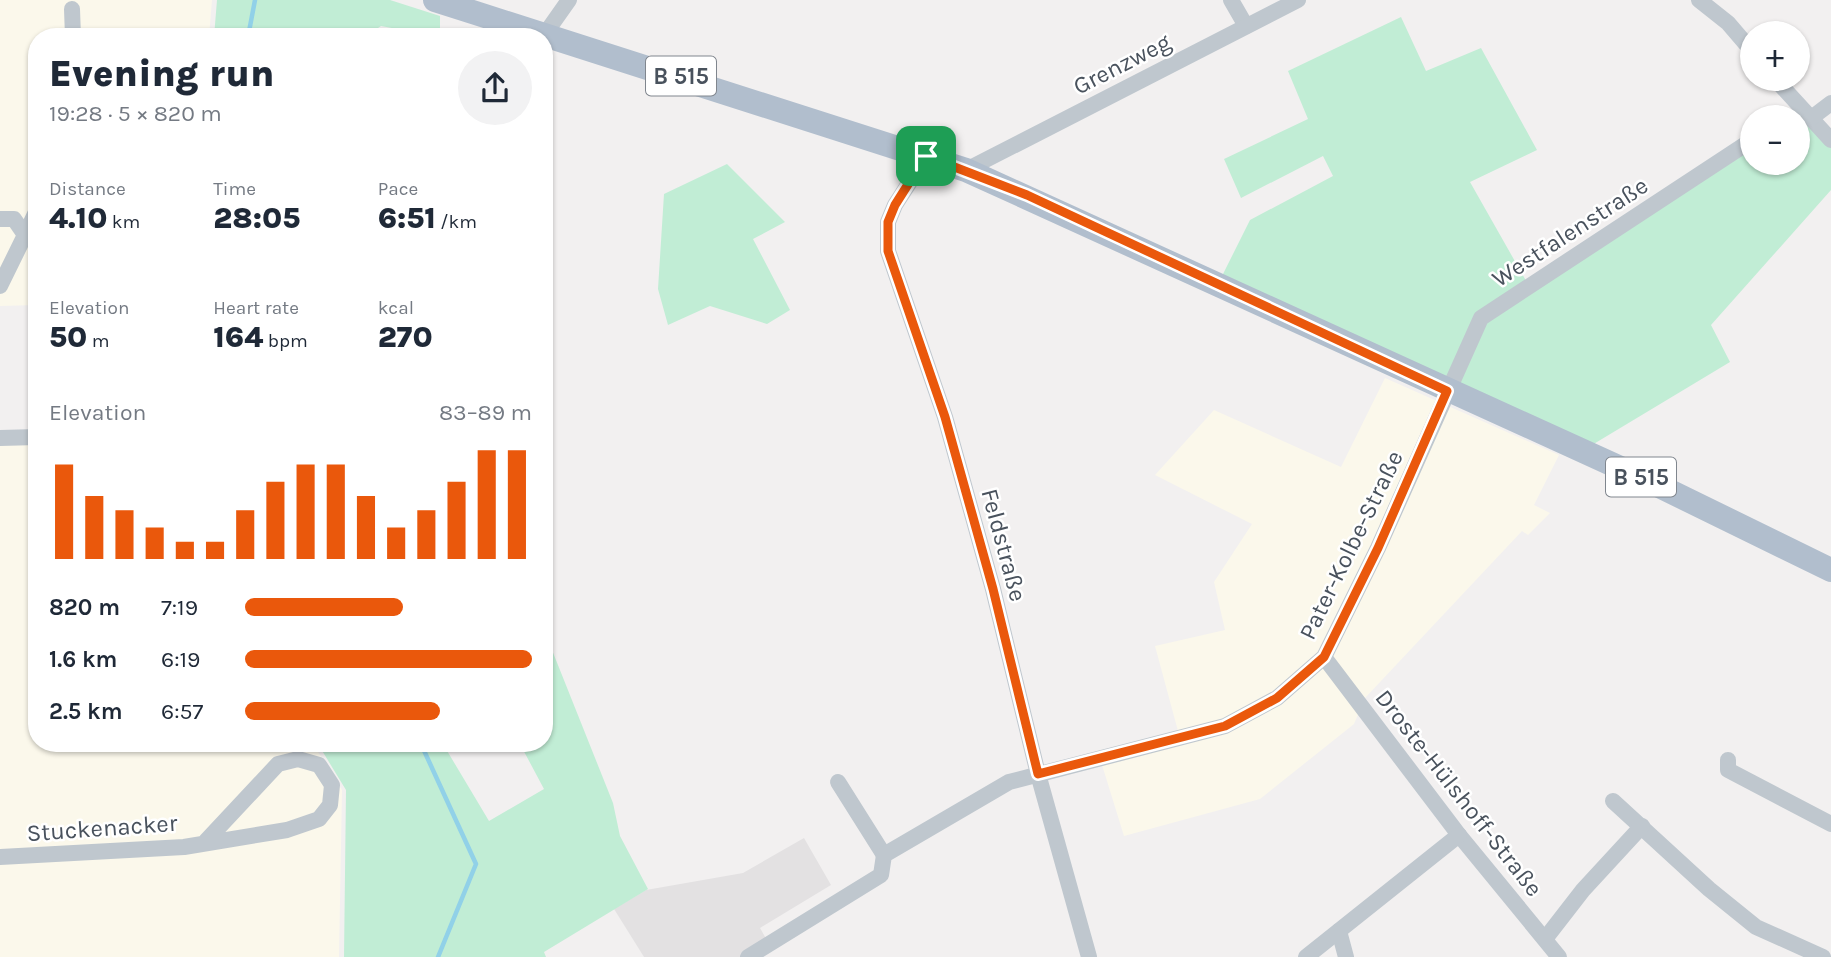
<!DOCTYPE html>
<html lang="en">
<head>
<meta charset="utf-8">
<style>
	:root { --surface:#fff; --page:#f2f2f3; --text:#1f2937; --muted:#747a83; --accent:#ea580c }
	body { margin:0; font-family:Karla,sans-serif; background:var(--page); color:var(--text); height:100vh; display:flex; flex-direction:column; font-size:26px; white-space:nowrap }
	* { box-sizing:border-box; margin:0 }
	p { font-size:23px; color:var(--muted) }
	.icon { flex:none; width:38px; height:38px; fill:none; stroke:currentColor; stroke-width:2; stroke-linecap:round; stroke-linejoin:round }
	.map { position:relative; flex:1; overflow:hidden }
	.side { position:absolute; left:28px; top:28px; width:525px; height:724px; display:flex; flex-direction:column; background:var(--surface); border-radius:28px; box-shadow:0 2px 5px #0004 }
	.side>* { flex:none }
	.buttons { position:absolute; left:1740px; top:21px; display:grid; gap:14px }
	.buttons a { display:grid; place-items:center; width:70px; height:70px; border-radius:50%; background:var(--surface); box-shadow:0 2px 5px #0004; font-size:35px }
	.pin { position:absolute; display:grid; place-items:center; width:60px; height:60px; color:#fff; margin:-30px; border-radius:14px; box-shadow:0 4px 10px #0006 }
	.round { display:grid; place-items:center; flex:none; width:74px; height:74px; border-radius:37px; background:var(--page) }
	.headline { display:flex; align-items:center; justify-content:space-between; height:119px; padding:0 21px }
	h1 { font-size:38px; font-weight:800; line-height:52px }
	.figures { display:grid; grid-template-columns:repeat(3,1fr); gap:10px; height:119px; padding:7px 21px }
	.figures div { display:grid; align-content:center }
	.figures b { font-size:30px; font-weight:800 }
	.figures small { font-size:19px; font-weight:400 }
	.figures p { font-size:19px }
	.chart { height:196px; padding:14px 21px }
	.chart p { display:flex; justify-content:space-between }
	.chart svg { width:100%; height:126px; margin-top:7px; stroke:var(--accent); stroke-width:6 }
	ul { padding:0 21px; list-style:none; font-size:23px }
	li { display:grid; grid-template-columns:112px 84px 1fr; align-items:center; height:52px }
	li i { height:18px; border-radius:9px; background:var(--accent) }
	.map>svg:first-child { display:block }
</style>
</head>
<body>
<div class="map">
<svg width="1831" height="957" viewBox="0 0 1831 957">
	<rect width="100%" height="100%" fill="#f2f0f0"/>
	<g fill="#fbf8eb">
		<polygon points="0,0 212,0 209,37 37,37 37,305 0,306"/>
		<polygon points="1385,378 1559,455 1534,505 1550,513 1528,535 1522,531 1365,698 1354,724 1260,799 1124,836 1098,752 1178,731 1155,646 1225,630 1214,582 1252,524 1155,475 1214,410 1341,467"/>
		<polygon points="0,438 37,443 37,744 313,744 342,790 339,957 0,957"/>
	</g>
	<polygon fill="#e3e1e2" points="804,838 831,885 760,928 769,944 749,957 644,957 614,909 646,890 743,873"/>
	<g fill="#c1edd5">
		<polygon points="217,0 390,0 440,16 440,37 381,26 365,37 214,37"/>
		<polygon points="1401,17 1426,71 1481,48 1537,150 1470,182 1529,286 1752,140 1752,163 1797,163 1797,117 1786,117 1800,108 1831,140 1831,190 1711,325 1730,362 1582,451 1218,284 1250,220 1333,176 1323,156 1241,198 1224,159 1308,119 1288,71"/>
		<polygon points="727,164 785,222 753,239 790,310 767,324 710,306 668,325 658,289 664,194"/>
		<polygon points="544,630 613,803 620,836 648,889 544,952 546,957 344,957 346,790 318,744 443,744 489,821 544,789 520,744 544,744"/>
	</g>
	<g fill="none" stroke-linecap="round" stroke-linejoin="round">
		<g stroke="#91d1e8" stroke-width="4.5">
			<polyline points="248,37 255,0"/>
			<polyline points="421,744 476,864 438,957"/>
		</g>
		<g stroke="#bfc7ce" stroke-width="16">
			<polyline points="1231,0 1246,26"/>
			<polyline points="1699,0 1728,23 1752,51"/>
			<polyline points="72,9 73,37"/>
			<polyline points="545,34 569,0"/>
			<polyline points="1775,79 1831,140"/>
			<polyline points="1810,119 1831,103"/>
			<polyline points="926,157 895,205 888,222 888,251 945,417 993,589 1038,774 1089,957"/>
			<polyline points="966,170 1298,0"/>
			<polyline points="0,219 14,219 25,235 0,286"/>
			<polyline points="25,235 37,210"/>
			<polyline points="0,438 37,437"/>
			<polyline points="1324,657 1459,835 1559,957"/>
			<polyline points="1728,760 1728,770 1831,824"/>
			<polyline points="838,782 884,855"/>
			<polyline points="1613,801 1709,889 1756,927 1823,957"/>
			<polyline points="0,857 184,847 287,830 319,819 330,805 332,785 319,765 298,759 278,764 206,841"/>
			<polyline points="1339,931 1346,957"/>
			<polyline points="1545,939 1583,890 1642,826"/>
			<polyline points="748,957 881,875 884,855 1009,782 1225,726 1277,698 1324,657 1378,548 1481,318 1752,140"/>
			<polyline points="1306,957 1459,835"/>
		</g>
		<polyline stroke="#b1becd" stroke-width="24" points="435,0 966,170 1651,482 1831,570"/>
	</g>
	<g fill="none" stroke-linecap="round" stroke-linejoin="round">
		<g stroke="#fff" stroke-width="14">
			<polygon id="route" points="926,156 1027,195 1447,391 1378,548 1324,657 1277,698 1225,726 1038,774 993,589 945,417 888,251 888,222 895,205"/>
		</g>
		<use href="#route" stroke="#ea580c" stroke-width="9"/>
	</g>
	<g text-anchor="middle" stroke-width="5" stroke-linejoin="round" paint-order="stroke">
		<g fill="#fff" stroke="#80868e" stroke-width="2">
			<rect x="646" y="56.5" width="70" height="39" rx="5"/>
			<rect x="1606" y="457.5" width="70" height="39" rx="5"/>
		</g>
		<g font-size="23" font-weight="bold" fill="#49525d">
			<text x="681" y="84">B 515</text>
			<text x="1641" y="485">B 515</text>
		</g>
		<g font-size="24" fill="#49525d" stroke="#fff">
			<text transform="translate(1122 64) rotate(-27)" y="8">Grenzweg</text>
			<text transform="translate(1570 232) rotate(-33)" y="8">Westfalenstraße</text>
			<text transform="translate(1004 545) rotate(75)" y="8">Feldstraße</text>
			<text transform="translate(1351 545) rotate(-64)" y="8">Pater-Kolbe-Straße</text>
			<text transform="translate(1459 793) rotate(52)" y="8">Droste-Hülshoff-Straße</text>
			<text transform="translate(102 828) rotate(-4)" y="8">Stuckenacker</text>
		</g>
	</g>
</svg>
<div class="buttons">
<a>+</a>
<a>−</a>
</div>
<div class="pin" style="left:926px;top:156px;background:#1e9e55"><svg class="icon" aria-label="arrive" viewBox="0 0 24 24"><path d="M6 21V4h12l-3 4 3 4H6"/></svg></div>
<section class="side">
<div class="headline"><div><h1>Evening run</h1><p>19:28 · 5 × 820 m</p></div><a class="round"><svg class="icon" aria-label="share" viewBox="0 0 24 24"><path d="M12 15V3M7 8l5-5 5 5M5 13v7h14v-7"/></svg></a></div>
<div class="figures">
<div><p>Distance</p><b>4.10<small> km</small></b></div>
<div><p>Time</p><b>28:05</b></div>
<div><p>Pace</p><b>6:51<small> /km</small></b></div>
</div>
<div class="figures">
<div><p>Elevation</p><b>50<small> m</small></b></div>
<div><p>Heart rate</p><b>164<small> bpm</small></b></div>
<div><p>kcal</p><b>270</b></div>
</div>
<div class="chart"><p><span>Elevation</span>83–89 m</p>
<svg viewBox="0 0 160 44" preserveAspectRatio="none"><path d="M5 44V11M15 44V22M25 44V27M35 44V33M45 44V38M55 44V38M65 44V27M75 44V17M85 44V11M95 44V11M105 44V22M115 44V33M125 44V27M135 44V17M145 44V6M155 44V6"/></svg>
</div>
<ul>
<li><b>820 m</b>7:19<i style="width:55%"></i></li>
<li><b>1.6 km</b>6:19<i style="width:100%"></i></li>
<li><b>2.5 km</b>6:57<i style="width:68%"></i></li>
</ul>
</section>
</div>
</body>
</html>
